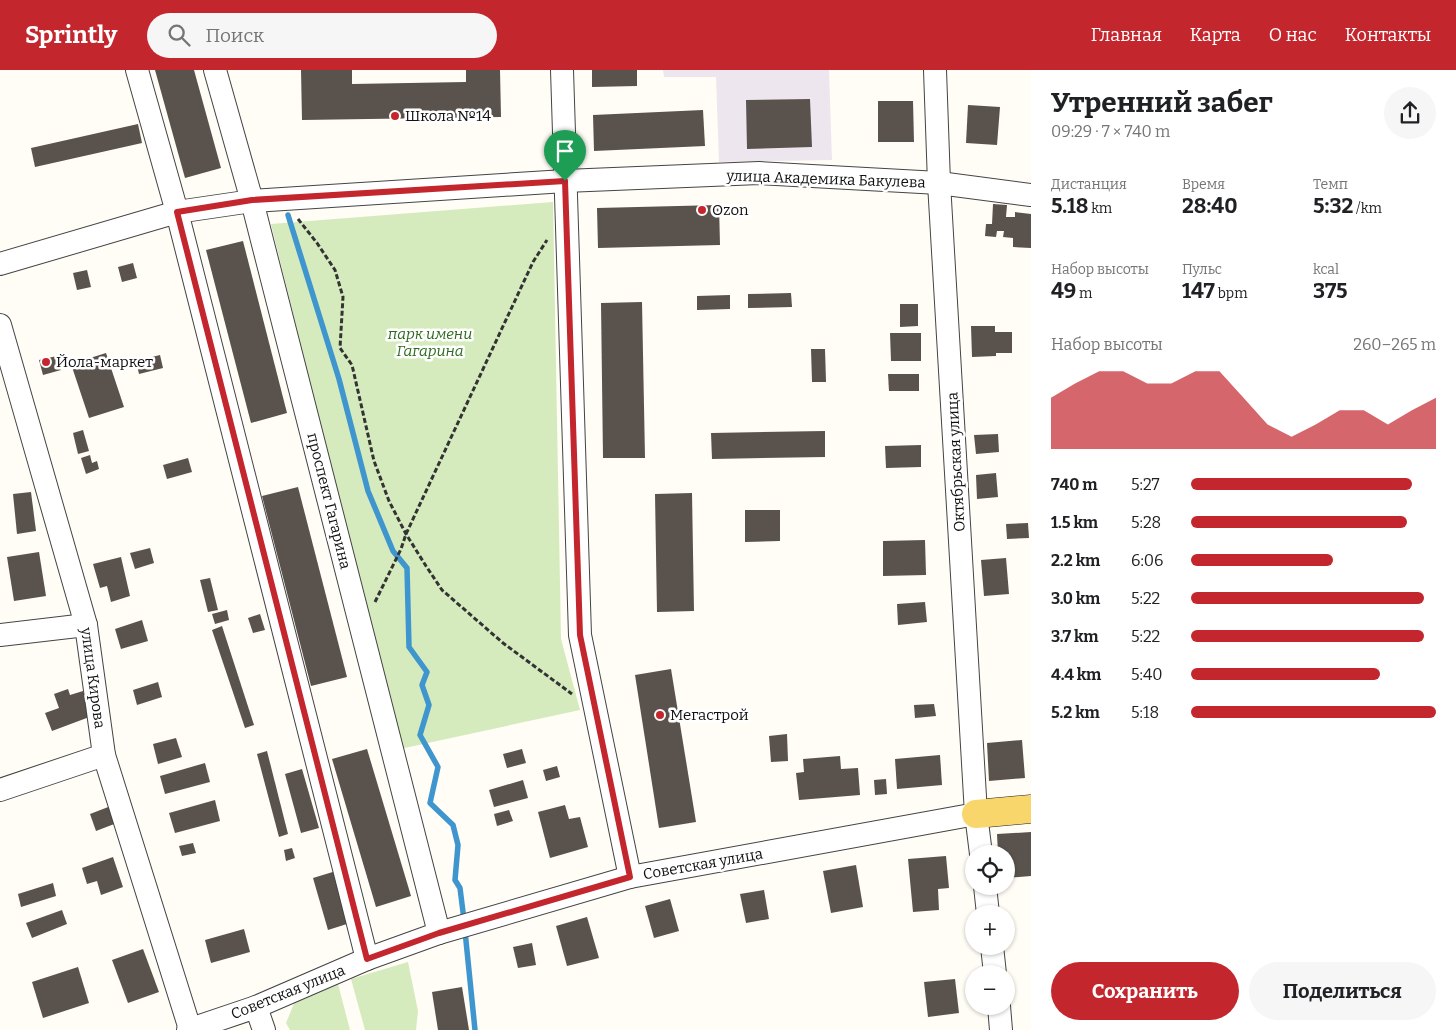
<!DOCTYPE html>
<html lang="ru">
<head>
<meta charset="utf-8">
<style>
	:root { --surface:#fff; --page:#f6f6f6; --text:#202124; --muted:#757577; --accent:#c4262e }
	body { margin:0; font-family:Bitter,serif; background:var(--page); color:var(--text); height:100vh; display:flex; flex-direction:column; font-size:19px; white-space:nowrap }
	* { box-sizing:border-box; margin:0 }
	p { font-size:16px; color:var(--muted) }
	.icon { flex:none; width:28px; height:28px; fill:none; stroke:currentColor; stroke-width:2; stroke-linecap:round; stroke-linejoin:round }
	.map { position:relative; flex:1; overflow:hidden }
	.sheet { display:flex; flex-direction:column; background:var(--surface); width:425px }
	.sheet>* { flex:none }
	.fabs { position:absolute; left:965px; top:775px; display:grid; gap:10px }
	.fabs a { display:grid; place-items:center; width:50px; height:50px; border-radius:50%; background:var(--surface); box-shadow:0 1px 4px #0004; font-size:25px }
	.pin { position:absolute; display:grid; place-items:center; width:42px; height:42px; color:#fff; margin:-51px -21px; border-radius:50% 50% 50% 0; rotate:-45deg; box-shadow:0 0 5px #0007 }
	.pin .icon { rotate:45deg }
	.round { display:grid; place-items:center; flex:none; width:52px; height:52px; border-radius:26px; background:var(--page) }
	.overview { display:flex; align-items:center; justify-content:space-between; height:85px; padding:0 20px }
	h1 { font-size:28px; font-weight:700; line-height:38px }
	.metrics { display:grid; grid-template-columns:repeat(3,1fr); gap:8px; height:85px; padding:5px 20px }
	.metrics div { display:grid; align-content:center }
	.metrics b { font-size:21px; font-weight:700 }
	.metrics small { font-size:14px; font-weight:400 }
	.metrics p { font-size:14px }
	.chart { height:140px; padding:10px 20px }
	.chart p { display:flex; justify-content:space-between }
	.chart svg { width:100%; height:90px; margin-top:5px; fill:var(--accent); opacity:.7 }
	.cta { display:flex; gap:10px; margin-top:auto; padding:10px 20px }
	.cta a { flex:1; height:58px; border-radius:30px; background:var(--accent); color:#fff; font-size:20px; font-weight:700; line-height:58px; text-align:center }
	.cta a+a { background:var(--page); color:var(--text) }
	ul { padding:0 20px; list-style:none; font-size:16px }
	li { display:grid; grid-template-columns:80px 60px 1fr; align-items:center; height:38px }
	li i { height:12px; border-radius:6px; background:var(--accent) }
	header { display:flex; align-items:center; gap:30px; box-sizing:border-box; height:70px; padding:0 25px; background:var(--accent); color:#fff }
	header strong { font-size:24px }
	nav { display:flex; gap:28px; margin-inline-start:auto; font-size:18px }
	.search { width:350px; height:45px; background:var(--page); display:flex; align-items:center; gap:12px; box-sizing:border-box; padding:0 18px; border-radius:28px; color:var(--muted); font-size:19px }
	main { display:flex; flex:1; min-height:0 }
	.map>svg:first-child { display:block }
</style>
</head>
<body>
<header>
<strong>Sprintly</strong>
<div class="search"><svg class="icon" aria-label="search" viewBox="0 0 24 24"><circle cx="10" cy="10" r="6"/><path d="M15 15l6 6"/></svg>Поиск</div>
<nav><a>Главная</a><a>Карта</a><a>О нас</a><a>Контакты</a></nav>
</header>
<main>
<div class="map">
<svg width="1031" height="960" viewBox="0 0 1031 960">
	<rect width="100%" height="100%" fill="#fffdf5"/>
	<polygon fill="#eee6ef" points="663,0 829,0 832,90 719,92 716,7 664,7"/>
	<g fill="#d5ebbd">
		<polygon points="553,132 561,569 580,640 400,679 271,154"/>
		<polygon points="408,892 418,941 416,960 365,960 351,909"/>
		<polygon points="338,914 350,960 290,960 286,953 297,926"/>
	</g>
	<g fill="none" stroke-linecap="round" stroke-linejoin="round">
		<g stroke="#3f96cf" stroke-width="5.5">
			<polyline points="288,145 339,309 368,421 393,481 407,498 409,577 427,602 422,615 429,635 420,665 438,697 430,733 453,755 458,775 455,810 460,818 464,850"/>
			<polyline points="465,861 475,960"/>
		</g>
	</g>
	<g fill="#5a524d">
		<polygon points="155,0 194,0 221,98 185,108"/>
		<polygon points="301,0 352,0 352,14 466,12 466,0 500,0 501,47 302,50"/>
		<polygon points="592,0 637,0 637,16 592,17"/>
		<polygon points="810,29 812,77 747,79 746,30"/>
		<polygon points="878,31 913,31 914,72 878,72"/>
		<polygon points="968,35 1000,37 997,75 966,73"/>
		<polygon points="703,40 705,76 594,81 593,45"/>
		<polygon points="138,54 142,73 35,97 31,78"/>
		<polygon points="993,134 1007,135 1006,147 1015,147 1015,142 1031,144 1031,178 1013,177 1013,168 1003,167 1004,161 997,161 996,167 985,166 986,154 992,154"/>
		<polygon points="719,135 720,175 598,178 597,138"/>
		<polygon points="243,171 287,343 251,353 206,180"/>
		<polygon points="133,193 137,208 122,212 118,197"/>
		<polygon points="87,200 91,217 77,220 73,203"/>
		<polygon points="791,223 792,237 748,238 748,224"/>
		<polygon points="730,225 730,239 697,240 697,226"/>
		<polygon points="642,232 645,388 603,388 601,233"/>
		<polygon points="900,234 918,234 918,256 900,257"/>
		<polygon points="971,256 995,256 995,262 1012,262 1012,283 996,283 996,286 972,287"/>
		<polygon points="890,263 921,263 921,291 891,291"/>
		<polygon points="811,279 825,279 826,312 812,312"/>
		<polygon points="106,283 124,337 89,348 71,294"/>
		<polygon points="160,285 163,298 139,304 136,291"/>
		<polygon points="57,286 61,300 43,305 39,290"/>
		<polygon points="888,304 919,304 919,321 889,321"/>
		<polygon points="83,360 89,381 78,384 73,363"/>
		<polygon points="825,361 825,387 712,389 711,363"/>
		<polygon points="998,364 999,382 976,384 974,365"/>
		<polygon points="921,375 921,397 886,398 885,376"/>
		<polygon points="90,385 92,393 97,391 99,399 86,404 81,388"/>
		<polygon points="188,388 192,402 167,409 163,395"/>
		<polygon points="996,403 998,427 977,429 976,405"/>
		<polygon points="298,417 347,607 311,616 262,426"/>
		<polygon points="31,422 36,461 17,464 13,424"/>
		<polygon points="692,423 694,541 657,542 655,424"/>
		<polygon points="745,440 780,440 780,471 745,472"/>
		<polygon points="1028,453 1029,468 1007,469 1006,454"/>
		<polygon points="925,470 926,505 883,506 883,471"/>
		<polygon points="150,478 154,493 135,499 130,483"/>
		<polygon points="39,482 46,526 14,531 7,487"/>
		<polygon points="121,487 130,526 111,532 107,516 100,518 93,494"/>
		<polygon points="1006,488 1009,524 984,526 981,490"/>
		<polygon points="210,508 218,540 208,542 200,510"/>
		<polygon points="925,532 927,552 898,555 897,534"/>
		<polygon points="227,540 229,550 215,554 212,544"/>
		<polygon points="260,544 265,560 253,563 248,548"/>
		<polygon points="142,550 148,571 121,579 115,559"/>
		<polygon points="222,556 254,655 245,658 212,560"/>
		<polygon points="671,599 696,752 659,758 635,605"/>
		<polygon points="158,612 162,627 137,635 133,620"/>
		<polygon points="68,619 70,625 83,621 92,646 52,661 45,643 59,638 54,624"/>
		<polygon points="934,634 936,646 915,648 914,635"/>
		<polygon points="787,664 788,691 771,692 769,666"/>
		<polygon points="176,668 182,687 158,694 153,674"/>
		<polygon points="1022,670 1025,708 989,711 987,673"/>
		<polygon points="367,679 411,826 376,837 332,689"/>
		<polygon points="522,679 526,693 507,698 503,684"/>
		<polygon points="267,681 288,764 279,767 257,684"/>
		<polygon points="940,685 942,715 897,719 895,689"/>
		<polygon points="840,686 841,699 858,698 860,725 799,730 796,703 804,702 803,689"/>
		<polygon points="205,693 210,712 165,724 160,706"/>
		<polygon points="557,696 560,707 546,711 543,700"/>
		<polygon points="302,699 319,758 301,763 285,704"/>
		<polygon points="886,709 887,724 875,725 874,710"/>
		<polygon points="523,710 528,728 494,737 489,720"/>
		<polygon points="215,730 220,751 175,763 169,743"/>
		<polygon points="116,734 122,751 96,761 90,744"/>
		<polygon points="565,735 569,749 580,747 588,777 550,788 538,742"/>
		<polygon points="509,740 513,751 497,756 494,744"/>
		<polygon points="1031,762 1031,806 1006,808 1006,784 998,784 997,764"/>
		<polygon points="193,773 196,783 182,786 179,776"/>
		<polygon points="292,778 295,788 286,791 284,780"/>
		<polygon points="946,786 949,818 938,819 939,840 913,842 908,789"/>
		<polygon points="113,787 123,817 101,825 97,811 87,814 82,798"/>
		<polygon points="856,795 863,837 831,843 823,801"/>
		<polygon points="336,801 350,853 328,860 313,808"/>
		<polygon points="53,813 56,826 21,837 18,824"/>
		<polygon points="764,820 769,849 746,853 740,824"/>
		<polygon points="670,829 679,861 654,868 645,836"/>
		<polygon points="62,840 67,854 32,868 26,853"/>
		<polygon points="587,847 599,888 567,896 556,856"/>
		<polygon points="244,859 250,882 211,893 205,870"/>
		<polygon points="532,873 536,895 518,898 513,877"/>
		<polygon points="143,879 159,922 128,933 112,890"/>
		<polygon points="78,897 89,933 43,948 32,912"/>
		<polygon points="955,909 959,943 928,947 924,912"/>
		<polygon points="462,917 469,960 438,960 432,922"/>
	</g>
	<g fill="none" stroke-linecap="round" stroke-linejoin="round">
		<g stroke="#444" stroke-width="24">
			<g id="minor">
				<polyline points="137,0 177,142 367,889"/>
				<polyline points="215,0 252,131 439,863"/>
				<polyline points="562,0 580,565 630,807"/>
				<polyline points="935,0 939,113 976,744 981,784"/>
				<polyline points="0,194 177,142 252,131 565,111 759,103 939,113 1031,125"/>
				<polyline points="0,255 86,555 104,685 190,959"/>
				<polyline points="0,565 86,555"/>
				<polyline points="0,720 104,685"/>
				<polyline points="985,816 988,844"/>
				<polyline points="992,876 995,904"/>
				<polyline points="999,936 1001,960"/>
				<polyline points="256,937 264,960"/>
				<polyline points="188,960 256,937 367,889 439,863 630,807 976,744"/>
			</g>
		</g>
		<g stroke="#222" stroke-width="29">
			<polyline id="major" points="976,744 1031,739"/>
		</g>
		<g stroke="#333" stroke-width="3" stroke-dasharray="5 2.5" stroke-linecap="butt">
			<polyline points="298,149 317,173 335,200 343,227 340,278 352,295 374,391 389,431 406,464 426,496 442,520 503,573 572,624"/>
			<polyline points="375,532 401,479 406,464 533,192 547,170"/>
		</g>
		<use href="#minor" stroke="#fff" stroke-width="22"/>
		<use href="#major" stroke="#f9d66b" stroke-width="28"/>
	</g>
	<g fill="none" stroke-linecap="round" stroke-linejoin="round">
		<g stroke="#fff" stroke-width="10">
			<polygon id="route" points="565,111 580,565 630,807 439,863 367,889 177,142 252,130"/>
		</g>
		<use href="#route" stroke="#c4262e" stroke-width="6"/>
	</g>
	<g fill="#c4262e" stroke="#fff" stroke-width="2">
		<circle cx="395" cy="46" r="5"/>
		<circle cx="702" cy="140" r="5"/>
		<circle cx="46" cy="292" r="5"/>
		<circle cx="660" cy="645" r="5"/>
	</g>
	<g text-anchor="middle" stroke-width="5" stroke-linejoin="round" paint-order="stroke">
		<g font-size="15" fill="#111" stroke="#fff" text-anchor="start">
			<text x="405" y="51">Школа №14</text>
			<text x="712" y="145">Ozon</text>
			<text x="56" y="297">Йола-маркет</text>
			<text x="670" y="650">Мегастрой</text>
		</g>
		<g font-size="15" fill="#111" stroke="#fff">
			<text transform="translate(826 109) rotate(2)" y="5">улица Академика Бакулева</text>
			<text transform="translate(956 392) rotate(-93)" y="5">Октябрьская улица</text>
			<text transform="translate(329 431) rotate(76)" y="5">проспект Гагарина</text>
			<text transform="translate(93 608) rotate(82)" y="5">улица Кирова</text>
			<text transform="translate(703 794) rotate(-10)" y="5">Советская улица</text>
			<text transform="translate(288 922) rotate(-22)" y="5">Советская улица</text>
		</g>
		<g font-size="15" font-style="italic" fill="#2f6b1f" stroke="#fff">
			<text x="430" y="269">парк имени<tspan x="430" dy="17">Гагарина</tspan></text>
		</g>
	</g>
</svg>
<div class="fabs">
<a><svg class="icon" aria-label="locate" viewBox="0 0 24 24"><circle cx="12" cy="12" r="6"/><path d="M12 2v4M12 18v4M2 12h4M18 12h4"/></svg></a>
<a>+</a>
<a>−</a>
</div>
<div class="pin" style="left:565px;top:111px;background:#1e9e55"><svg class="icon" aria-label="arrive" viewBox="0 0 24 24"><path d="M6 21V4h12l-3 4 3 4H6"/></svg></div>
</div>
<section class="sheet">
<div class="overview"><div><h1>Утренний забег</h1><p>09:29 · 7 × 740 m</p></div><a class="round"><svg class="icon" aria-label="share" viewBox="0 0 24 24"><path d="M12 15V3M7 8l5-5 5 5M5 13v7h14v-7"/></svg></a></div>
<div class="metrics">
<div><p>Дистанция</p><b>5.18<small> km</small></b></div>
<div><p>Время</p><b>28:40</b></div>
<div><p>Темп</p><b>5:32<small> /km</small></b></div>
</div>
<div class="metrics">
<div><p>Набор высоты</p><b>49<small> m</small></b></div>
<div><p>Пульс</p><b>147<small> bpm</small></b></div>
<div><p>kcal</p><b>375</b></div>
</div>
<div class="chart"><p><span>Набор высоты</span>260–265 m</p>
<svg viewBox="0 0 160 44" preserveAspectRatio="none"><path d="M0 44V19L10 12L20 6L30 6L40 12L50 12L60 6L70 6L80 19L90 32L100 38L110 32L120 25L130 25L140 32L150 25L160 19V44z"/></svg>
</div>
<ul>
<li><b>740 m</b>5:27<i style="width:90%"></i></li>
<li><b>1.5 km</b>5:28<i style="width:88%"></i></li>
<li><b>2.2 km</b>6:06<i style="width:58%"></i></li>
<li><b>3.0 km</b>5:22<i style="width:95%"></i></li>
<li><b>3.7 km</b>5:22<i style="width:95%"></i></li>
<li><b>4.4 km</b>5:40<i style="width:77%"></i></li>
<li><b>5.2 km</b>5:18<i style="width:100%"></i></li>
</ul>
<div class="cta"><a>Сохранить</a><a>Поделиться</a></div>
</section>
</main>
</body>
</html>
